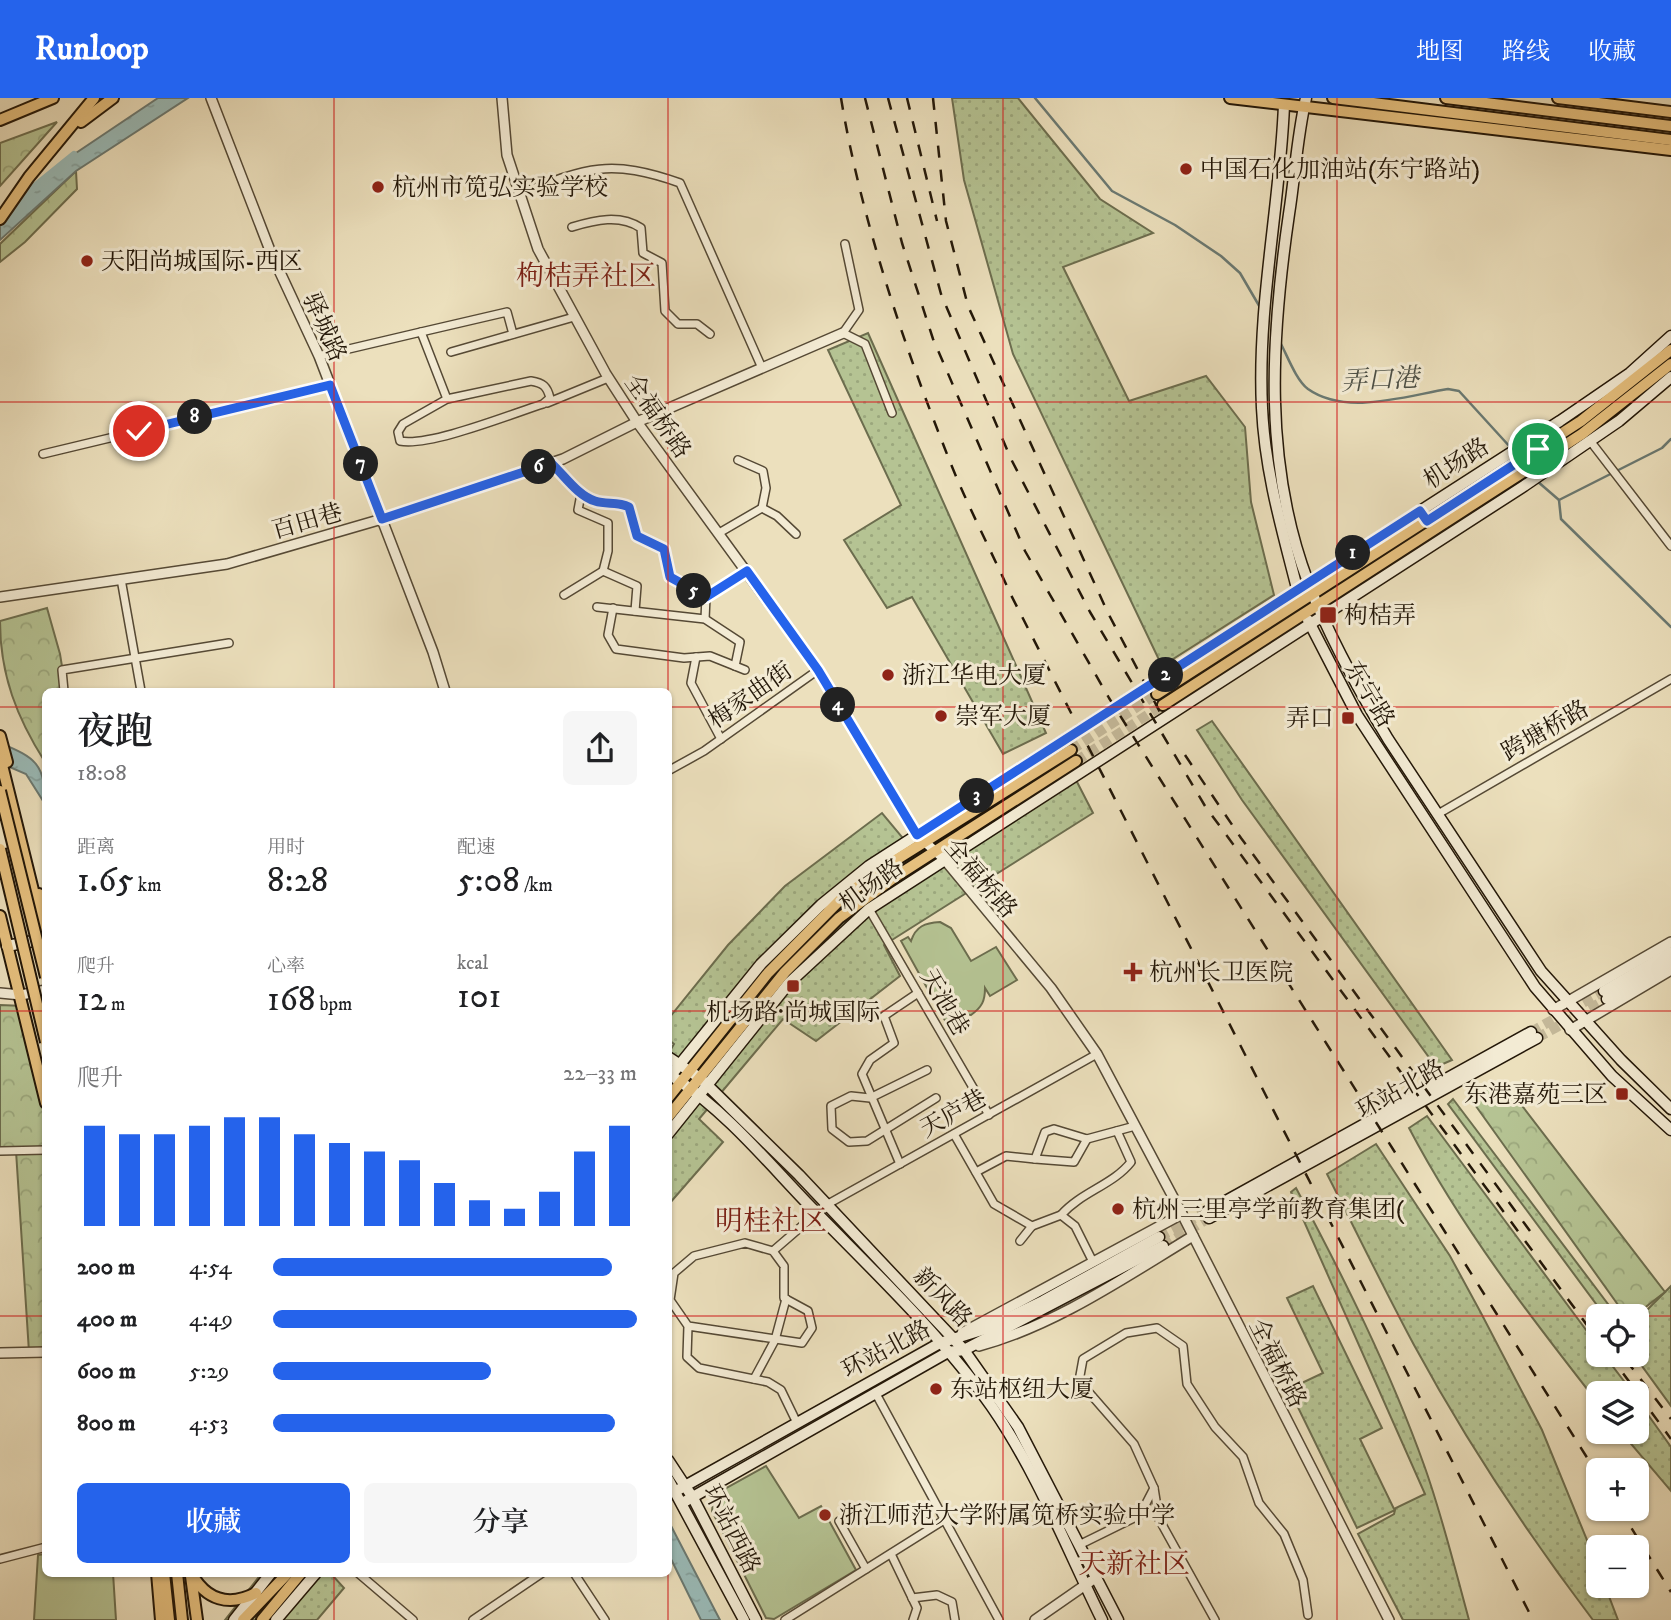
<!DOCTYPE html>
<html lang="zh">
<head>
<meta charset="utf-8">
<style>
	:root { --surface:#fff; --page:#f6f6f6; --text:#202124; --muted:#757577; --accent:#2563eb }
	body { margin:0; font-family:"IM FELL DW Pica","Noto Serif SC",serif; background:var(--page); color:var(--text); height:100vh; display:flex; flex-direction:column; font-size:26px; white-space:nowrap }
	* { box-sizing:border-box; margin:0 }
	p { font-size:23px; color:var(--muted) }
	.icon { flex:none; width:38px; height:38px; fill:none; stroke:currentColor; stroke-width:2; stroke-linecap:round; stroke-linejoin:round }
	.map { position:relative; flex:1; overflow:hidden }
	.side { position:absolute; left:42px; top:590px; width:630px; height:889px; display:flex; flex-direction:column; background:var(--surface); border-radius:10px; box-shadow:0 2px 5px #0004 }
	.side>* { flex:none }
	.fabs { position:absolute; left:1586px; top:1206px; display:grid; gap:14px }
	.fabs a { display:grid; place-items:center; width:63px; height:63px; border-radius:10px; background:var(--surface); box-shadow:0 2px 5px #0004; font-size:35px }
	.pin { position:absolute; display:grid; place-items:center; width:60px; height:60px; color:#fff; margin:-30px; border:4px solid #fff; border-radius:50%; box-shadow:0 2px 7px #0007 }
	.km { position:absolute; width:35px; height:35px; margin:-18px; border-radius:50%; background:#222; color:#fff; font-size:19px; line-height:35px; text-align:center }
	.round { display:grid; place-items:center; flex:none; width:74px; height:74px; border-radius:10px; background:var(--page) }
	.head { display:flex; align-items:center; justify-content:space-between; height:119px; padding:0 35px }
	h1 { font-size:38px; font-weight:600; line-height:52px }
	.figures { display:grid; grid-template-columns:repeat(3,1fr); gap:10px; height:119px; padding:7px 35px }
	.figures div { display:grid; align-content:center }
	.figures b { font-size:35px; font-weight:600 }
	.figures small { font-size:19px; font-weight:400 }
	.figures p { font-size:19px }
	.chart { height:196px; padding:14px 35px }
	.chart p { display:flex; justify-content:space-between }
	.chart svg { width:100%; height:126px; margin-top:7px; stroke:var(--accent); stroke-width:6 }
	.primary-button { display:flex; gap:14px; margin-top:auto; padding:14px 35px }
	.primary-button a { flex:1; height:80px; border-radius:10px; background:var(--accent); color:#fff; font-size:28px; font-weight:600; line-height:80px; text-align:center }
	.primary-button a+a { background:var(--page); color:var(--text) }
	ul { padding:0 35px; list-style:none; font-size:23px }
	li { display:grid; grid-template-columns:112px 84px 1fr; align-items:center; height:52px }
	li i { height:18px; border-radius:9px; background:var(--accent) }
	header { display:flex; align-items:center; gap:42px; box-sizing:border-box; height:98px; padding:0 35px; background:var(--accent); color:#fff }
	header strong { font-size:33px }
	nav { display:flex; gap:38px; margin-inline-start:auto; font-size:24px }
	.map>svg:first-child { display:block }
</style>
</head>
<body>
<header>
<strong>Runloop</strong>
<nav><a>地图</a><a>路线</a><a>收藏</a></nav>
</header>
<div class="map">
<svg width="1671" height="1522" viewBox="0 0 1671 1522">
	<defs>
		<pattern id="grass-dots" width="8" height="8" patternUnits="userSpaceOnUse" patternTransform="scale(1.75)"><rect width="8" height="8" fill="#b5c393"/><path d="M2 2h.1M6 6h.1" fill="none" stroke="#9ba77d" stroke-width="1.8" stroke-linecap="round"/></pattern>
		<pattern id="forest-crowns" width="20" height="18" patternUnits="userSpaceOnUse" patternTransform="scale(1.75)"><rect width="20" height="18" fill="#b5c393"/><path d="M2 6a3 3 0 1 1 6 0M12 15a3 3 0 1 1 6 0" fill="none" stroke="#9ba77d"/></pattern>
		<pattern id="water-ripples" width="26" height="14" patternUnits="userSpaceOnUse" patternTransform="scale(1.75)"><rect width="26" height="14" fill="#9abbb8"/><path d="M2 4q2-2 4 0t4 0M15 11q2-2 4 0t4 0" fill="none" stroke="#84a09d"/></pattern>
	</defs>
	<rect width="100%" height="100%" fill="#ece0bd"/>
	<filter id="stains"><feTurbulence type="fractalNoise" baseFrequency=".00286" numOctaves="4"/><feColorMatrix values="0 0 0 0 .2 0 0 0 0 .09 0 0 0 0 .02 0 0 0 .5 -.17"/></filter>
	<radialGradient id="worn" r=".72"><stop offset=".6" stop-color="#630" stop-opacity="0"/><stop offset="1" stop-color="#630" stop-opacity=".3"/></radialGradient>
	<g fill="url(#grass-dots)" stroke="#6c6d4e" stroke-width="2">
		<polygon points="952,0 1018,0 1100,101 1153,135 1063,169 1129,303 1206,278 1245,329 1251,404 1274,497 1162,568 1013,256 964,82"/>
		<polygon points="868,235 1046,635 1003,656 912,499 887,510 844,442 901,407 828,252"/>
		<polygon points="1212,623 1452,962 1436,969 1242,702 1197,632"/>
		<polygon points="1076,682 1093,715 884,847 900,878 816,943 783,921 699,1021 723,1044 669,1106 668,956 674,946 669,942 669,920 728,847 785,788 882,715 926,768"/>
		<polygon points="1453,1001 1617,1218 1605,1218 1448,1006"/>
		<path d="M1427,1018L1598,1248V1256L1604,1257L1633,1295H1598V1305C1529,1217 1461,1129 1409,1030Z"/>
		<path d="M1376,1046L1450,1158L1481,1215L1542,1332L1598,1469V1488H1605L1618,1522H1593C1527,1435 1466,1343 1414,1247C1384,1191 1356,1133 1327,1076Z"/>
		<path d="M1296,1090C1344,1180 1390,1272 1424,1367C1442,1417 1455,1471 1469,1522H1403L1358,1436L1394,1416L1395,1412L1357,1430L1289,1291L1323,1275L1287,1200L1313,1188L1382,1330L1360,1341L1394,1411L1425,1396L1291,1094Z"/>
		<polygon points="1671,1188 1671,1308 1634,1257 1636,1256 1636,1218 1642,1217"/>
		<polygon points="1636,1300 1671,1349 1671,1393 1621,1334 1636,1334"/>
		<polygon points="262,1475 335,1475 333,1478 344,1490 317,1522 225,1522"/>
	</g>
	<g fill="url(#forest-crowns)" stroke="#6c6d4e" stroke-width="2">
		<polygon points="57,24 0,88 0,45"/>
		<polygon points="76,73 77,91 25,144 0,164 0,146"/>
		<path d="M47,510L60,556L66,593H46L45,664C17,620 0,577 0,523Z"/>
		<polygon points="0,907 24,908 45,1005 45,1254 29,1254 16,1053 0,1052"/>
		<polygon points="1503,983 1665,1194 1634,1218 1626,1218 1468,997"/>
	</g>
	<g fill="#b5c393" stroke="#6c6d4e" stroke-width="2">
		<path d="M940,824L951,830L971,863L996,849L1017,882L990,898L985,890C985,903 982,909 971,917L951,915L954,923L947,926L901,843L908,839L911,843C916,828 925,825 940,824Z"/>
		<polygon points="766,1368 799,1420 821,1408 856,1472 774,1521 766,1520 712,1413 714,1397"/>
		<polygon points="45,1456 46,1475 113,1475 116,1522 34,1522 38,1457"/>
	</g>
	<g fill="url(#water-ripples)" stroke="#6a7972" stroke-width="2">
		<polygon points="158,0 188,0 76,73 0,142 0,117 67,61"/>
		<path d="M0,645C36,660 45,666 45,706L26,676L0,665Z"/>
		<polygon points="668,1424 669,1424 720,1522 701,1522 669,1457"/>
	</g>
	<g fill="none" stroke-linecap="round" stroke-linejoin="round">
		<g stroke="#6a7972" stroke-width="2.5">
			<polyline points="1035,0 1112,93 1175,127 1221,158 1240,175 1261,211"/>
			<path d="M1280,244C1287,257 1296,282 1308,291C1346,318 1405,298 1448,291L1459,293L1511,350"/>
			<polyline points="1537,383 1559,402 1561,421 1671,529"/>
			<polyline points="1559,402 1662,350 1671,341"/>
		</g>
		<polyline stroke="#9abbb8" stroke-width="8" points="16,104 74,57"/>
		<g stroke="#c4b899" stroke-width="10" stroke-dasharray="10 5" stroke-linecap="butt">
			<polyline points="1531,934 1604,893"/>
			<polyline points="1537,940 1607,901"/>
			<polyline points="1159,1139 1206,1114"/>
			<polyline points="1163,1148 1209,1120"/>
		</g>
		<g stroke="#c4b899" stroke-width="10" stroke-dasharray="10 5" stroke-linecap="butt">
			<polyline points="1071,652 1157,596"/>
			<polyline points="1076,663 1163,607"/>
		</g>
		<g stroke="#554935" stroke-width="10">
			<g id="minor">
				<path d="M519,96C586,70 609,60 680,85L762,270"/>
				<path d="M572,129C595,122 620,116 641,130L643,155L662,165L665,213L678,226H697L710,236"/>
				<polyline points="845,146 859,212 843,235 865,246 892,315"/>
				<polyline points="421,234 507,214 513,236"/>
				<polyline points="451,254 574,219"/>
				<path d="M319,258L421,234L447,301L531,283C543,285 547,288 550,300L543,306C511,316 430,349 400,343L398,334L403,326L447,301"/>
				<polyline points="547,305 608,280"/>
				<polyline points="1591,344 1671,448"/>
				<polyline points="43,356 330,287"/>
				<polyline points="738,362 763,373 766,390 762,410 777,418 796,436"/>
				<path d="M551,365C564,377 578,398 595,403C607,407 617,403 629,409L637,438L664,451L670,479L706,499L747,473"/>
				<polyline points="581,396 578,412 608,425 608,453 603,473 637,488 635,513"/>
				<polyline points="719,435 762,410"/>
				<polyline points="121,481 141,593"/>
				<polyline points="564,497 603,473"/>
				<polyline points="597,509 705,521 740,544 735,568"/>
				<polyline points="613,510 608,537 616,551 684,560 710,558 745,572"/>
				<polyline points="705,521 706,499"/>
				<polyline points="696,559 691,585 721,641"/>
				<polyline points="64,593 62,572 229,545"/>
				<polyline points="668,673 704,653 818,572"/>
				<polyline points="1438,716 1671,581"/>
				<polyline points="869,811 989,1017"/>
				<polyline points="927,972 870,1000 851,998 831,1008 832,1031 849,1044 867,1043 936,1000"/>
				<polyline points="954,1036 994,1106 1032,1128 1061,1117 1075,1128 1093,1164"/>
				<polyline points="0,1053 46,1052"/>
				<polyline points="1035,1061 1074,1064 1087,1041"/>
				<polyline points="900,1066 862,976 870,962 894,945 884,918 918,895"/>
				<polyline points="976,1074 1006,1058 1035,1061 1045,1034 1054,1031 1087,1041 1135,1028"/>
				<polyline points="828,1106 1097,956"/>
				<path d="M1061,1117C1081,1094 1113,1087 1131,1064L1117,1033"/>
				<polyline points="1020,1143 1032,1128"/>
				<polyline points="773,1153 817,1115"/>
				<polyline points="688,1228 802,1245 812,1230 808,1213 784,1200 784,1168 773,1153 745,1145 694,1158 674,1175 670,1202 688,1228 687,1259 699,1270 768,1284 781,1292 797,1325"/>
				<polyline points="754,1281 775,1242 786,1201"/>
				<polyline points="875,1294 999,1522"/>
				<polyline points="1154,1390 1159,1421 1215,1522"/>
				<polyline points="839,1423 866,1471"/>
				<polyline points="1079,1447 1140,1417 1154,1390 1134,1346 1079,1283 1083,1261 1126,1235 1157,1230 1183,1248 1187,1286 1215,1329 1243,1359 1259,1405 1284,1436 1303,1482 1308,1517"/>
				<polyline points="891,1456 917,1510 913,1522"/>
				<polyline points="0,1461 46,1449"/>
				<polyline points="358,1475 413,1522"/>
				<polyline points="574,1475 605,1522"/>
				<polyline points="912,1500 937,1497 952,1504 955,1522"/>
				<polyline points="473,1522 542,1475"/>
				<polyline points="785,1522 944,1422"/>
			</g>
		</g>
		<g stroke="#554935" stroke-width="12">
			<g id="tertiary">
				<polyline points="211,0 271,155 319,258 433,554 445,593"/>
				<polyline points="502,0 507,57 538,151 606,276 637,324 818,572 917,737 944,761 1051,890 1097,956 1182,1116 1389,1522"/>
				<polyline points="0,499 227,466 382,421 563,361 637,324 843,235"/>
				<polyline points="0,895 21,897 46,892"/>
				<polyline points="1553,912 1671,844"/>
				<polyline points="1570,932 1671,872"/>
				<polyline points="962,1235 1182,1116"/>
				<path d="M979,1248C1056,1227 1125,1179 1193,1138"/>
				<polyline points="0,1255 46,1254"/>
				<polyline points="1035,1522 1091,1483"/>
			</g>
		</g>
		<g stroke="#231708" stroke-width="13">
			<g id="secondary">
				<path d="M1306,0C1297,38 1295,78 1289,116C1271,239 1263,365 1308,484C1329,539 1358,591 1388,641L1541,873L1621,962L1671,1011"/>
				<path d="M1284,7C1280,108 1257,208 1262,310C1265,375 1283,435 1299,498"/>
				<polyline points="1308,522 1357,617 1535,889 1612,978 1671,1032"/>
				<polyline points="7,848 44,841"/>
				<polyline points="1604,893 1671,854"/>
				<polyline points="1607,901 1671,863"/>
				<polyline points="668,959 700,980 799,1077 964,1252 1018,1329 1118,1522"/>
				<path d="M675,980C725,1013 765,1061 806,1104C870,1170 939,1234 992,1309C1037,1374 1067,1451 1102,1522"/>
				<polyline points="668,981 761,866 821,807 869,768 1560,323 1630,275 1671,238"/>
				<polyline points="668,1036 789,885 869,811 1524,388 1619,323 1671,279"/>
				<polyline points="1206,1114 1531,934"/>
				<polyline points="1209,1120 1537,940"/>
				<polyline points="668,1362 693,1400 756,1522"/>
				<polyline points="668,1381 744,1522"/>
				<polyline points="676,1393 940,1245 985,1231 1043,1203 1159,1139"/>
				<polyline points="684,1404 948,1254 964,1252 1163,1148"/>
				<polyline points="234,1522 271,1475"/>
				<polyline points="276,1522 316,1475"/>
			</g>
		</g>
		<g stroke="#231708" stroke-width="14">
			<g id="primary">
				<polyline points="1230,0 1671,52"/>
				<polyline points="1558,0 1671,14"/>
				<polyline points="1157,596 1581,323 1671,252"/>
				<polyline points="1163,607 1582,336 1671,266"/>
				<polyline points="0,638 7,664"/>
				<polyline points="0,659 46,845"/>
				<polyline points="39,796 46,816"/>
				<polyline points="0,818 46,1005"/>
				<polyline points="668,1000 768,875 840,802 883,770 1071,652"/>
				<polyline points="668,1019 785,874 839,820 895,779 1076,663"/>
				<polyline points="157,1475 161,1522"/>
				<path d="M191,1475C206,1502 229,1509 256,1495"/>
				<polyline points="191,1478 197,1522"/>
				<polyline points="243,1522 288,1475"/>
				<polyline points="262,1522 301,1475"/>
			</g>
		</g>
		<g stroke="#231708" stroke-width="14">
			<g id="trunk">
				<polyline points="1333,0 1671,42"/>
				<polyline points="1446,0 1671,28"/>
				<polyline points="0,22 53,0"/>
				<polyline points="81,24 113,0"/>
				<polyline points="0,121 29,79 94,0"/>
				<polyline points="164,1475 169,1522"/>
				<polyline points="177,1475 182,1522"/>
				<polyline points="191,1475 191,1477"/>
			</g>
		</g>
		<use href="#minor" stroke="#f3ebd4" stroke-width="7"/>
		<use href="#tertiary" stroke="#f3ebd4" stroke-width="9"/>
		<use href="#secondary" stroke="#f3ebd4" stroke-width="10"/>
		<use href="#primary" stroke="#e6c07e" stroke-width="10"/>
		<use href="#trunk" stroke="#e6c07e" stroke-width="10"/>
		<g stroke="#231708" stroke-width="2.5" stroke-dasharray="12 12" stroke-linecap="butt">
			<path d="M841,0C860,116 902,242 945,351C964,401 989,448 1011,497L1533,1522"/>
			<polyline points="865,0 902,145 933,241 1025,453 1109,600 1598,1377"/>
			<polyline points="888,0 941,196 1011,361 1090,514 1205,708 1598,1242"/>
			<polyline points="907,0 937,123"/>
			<polyline points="933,0 946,123 968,208 1108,515 1162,618"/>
			<polyline points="1185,657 1241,740 1530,1133"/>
			<polyline points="1609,1256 1671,1341"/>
			<polyline points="1626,1262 1671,1321"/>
			<polyline points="1619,1410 1671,1494"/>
		</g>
		<g stroke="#231708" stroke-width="14" stroke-linecap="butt">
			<g id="trunk-bridge">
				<polyline points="0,693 46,879"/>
				<polyline points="0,751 46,944"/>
			</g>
		</g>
		<use href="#trunk-bridge" stroke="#e6c07e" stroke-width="10"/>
	</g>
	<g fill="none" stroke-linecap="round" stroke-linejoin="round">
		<g stroke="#fff" stroke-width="14">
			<path id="route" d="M139,333L330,287L382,421L551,365C564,377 578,398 595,403C607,407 617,403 629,409L637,438L664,451L670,479L706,499L747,473L818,572L917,737L1420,413L1427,423L1538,351"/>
		</g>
		<use href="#route" stroke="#2563eb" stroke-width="9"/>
	</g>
	<path fill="none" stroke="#d62828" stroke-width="2" stroke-opacity="0.55" d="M334,0V593M668,0V593M1003,0V1522M1337,0V1522M0,304H1671M0,609H46M668,609H1671M0,913H46M668,913H1671M0,1218H46M668,1218H1671M334,1475V1522M668,1475V1522"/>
	<g fill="#8f2418" stroke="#f3ebd4" stroke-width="2.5">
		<circle cx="1186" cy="71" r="7"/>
		<circle cx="378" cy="89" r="7"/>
		<circle cx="87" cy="163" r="7"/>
		<rect x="1319" y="508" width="18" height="18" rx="3.5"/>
		<circle cx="888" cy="577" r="7"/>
		<circle cx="941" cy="618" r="7"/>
		<rect x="1341" y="613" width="14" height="14" rx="3.5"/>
		<path d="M1129.5 863.5h7v7h7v7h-7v7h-7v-7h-7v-7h7z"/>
		<rect x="786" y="881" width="14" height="14" rx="3.5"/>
		<rect x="1615" y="989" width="14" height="14" rx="3.5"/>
		<circle cx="1118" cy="1111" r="7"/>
		<circle cx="936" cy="1291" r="7"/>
		<circle cx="825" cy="1417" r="7"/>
	</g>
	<g text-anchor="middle" stroke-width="6" stroke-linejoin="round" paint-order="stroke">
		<g font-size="24" fill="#231708" stroke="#f3ebd4" text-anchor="start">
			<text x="1200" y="79">中国石化加油站(东宁路站)</text>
			<text x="392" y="97">杭州市笕弘实验学校</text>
			<text x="101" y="171">天阳尚城国际-西区</text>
			<text x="1344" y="525">枸桔弄</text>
			<text x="902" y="585">浙江华电大厦</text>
			<text x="955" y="626">崇军大厦</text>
			<text x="1334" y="628" text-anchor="end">弄口</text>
			<text x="1149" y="882">杭州长卫医院</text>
			<text x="793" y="922" text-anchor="middle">机场路·尚城国际</text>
			<text x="1608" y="1004" text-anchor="end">东港嘉苑三区</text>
			<text x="1132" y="1119">杭州三里亭学前教育集团(</text>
			<text x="950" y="1299">东站枢纽大厦</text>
			<text x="839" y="1425">浙江师范大学附属笕桥实验中学</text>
		</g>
		<g font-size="24" fill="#231708" stroke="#f3ebd4">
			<text transform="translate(325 229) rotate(66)" y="8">驿城路</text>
			<text transform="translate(658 318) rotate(55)" y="8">全福桥路</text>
			<text transform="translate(1456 365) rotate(-33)" y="8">机场路</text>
			<text transform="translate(307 423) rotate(-16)" y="8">百田巷</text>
			<text transform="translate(1370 596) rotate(59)" y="8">东宁路</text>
			<text transform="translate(750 597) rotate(-35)" y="8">梅家曲街</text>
			<text transform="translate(1545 632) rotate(-30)" y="8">跨塘桥路</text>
			<text transform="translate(981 780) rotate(49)" y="8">全福桥路</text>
			<text transform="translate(871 787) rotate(-36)" y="8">机场路</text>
			<text transform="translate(945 904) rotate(60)" y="8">天池巷</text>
			<text transform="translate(1400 991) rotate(-29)" y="8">环站北路</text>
			<text transform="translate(953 1015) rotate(-29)" y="8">天庐巷</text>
			<text transform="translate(943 1199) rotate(46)" y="8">新风路</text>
			<text transform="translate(886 1251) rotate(-28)" y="8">环站北路</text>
			<text transform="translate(1278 1265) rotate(63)" y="8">全福桥路</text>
			<text transform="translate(732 1431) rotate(63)" y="8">环站西路</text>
		</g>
		<g font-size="26" font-style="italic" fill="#4d5046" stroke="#f3ebd4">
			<text transform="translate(1380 281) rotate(-3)" y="9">弄口港</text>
		</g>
		<g font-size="28" fill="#7a1f14" stroke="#f3ebd4">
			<text x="586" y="187">枸桔弄社区</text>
			<text x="771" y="1132">明桂社区</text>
			<text x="1134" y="1475">天新社区</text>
		</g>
	</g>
	<rect width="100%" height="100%" filter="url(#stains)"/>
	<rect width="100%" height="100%" fill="url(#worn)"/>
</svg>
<div class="fabs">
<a><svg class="icon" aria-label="locate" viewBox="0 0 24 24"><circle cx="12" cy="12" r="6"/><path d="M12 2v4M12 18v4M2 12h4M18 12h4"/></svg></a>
<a><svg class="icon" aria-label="layers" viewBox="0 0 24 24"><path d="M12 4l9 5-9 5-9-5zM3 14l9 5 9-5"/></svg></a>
<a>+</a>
<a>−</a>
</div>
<div class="pin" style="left:1538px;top:351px;background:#1e9e55"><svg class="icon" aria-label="arrive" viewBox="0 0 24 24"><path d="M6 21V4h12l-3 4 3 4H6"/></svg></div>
<div class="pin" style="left:139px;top:333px;background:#d93025"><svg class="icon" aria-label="check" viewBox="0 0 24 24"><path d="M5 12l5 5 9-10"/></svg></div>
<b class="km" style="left:1353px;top:455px">1</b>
<b class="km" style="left:1166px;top:577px">2</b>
<b class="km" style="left:977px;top:698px">3</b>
<b class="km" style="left:838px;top:607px">4</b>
<b class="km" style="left:694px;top:493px">5</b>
<b class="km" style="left:539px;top:369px">6</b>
<b class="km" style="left:361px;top:366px">7</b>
<b class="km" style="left:195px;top:319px">8</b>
<section class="side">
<div class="head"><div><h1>夜跑</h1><p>18:08</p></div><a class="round"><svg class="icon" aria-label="share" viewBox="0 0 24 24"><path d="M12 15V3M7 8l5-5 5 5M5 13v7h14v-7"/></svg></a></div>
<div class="figures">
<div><p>距离</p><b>1.65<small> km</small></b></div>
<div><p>用时</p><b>8:28</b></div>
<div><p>配速</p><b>5:08<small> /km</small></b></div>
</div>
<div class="figures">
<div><p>爬升</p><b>12<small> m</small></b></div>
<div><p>心率</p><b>168<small> bpm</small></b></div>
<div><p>kcal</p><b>101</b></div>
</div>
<div class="chart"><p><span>爬升</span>22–33 m</p>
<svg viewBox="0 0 160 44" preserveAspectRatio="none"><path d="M5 44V9M15 44V12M25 44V12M35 44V9M45 44V6M55 44V6M65 44V12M75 44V15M85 44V18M95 44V21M105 44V29M115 44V35M125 44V38M135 44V32M145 44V18M155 44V9"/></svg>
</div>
<ul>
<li><b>200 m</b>4:54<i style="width:93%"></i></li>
<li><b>400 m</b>4:49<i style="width:100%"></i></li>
<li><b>600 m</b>5:29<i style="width:60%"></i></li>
<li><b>800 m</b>4:53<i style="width:94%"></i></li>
</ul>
<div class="primary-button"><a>收藏</a><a>分享</a></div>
</section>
</div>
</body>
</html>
